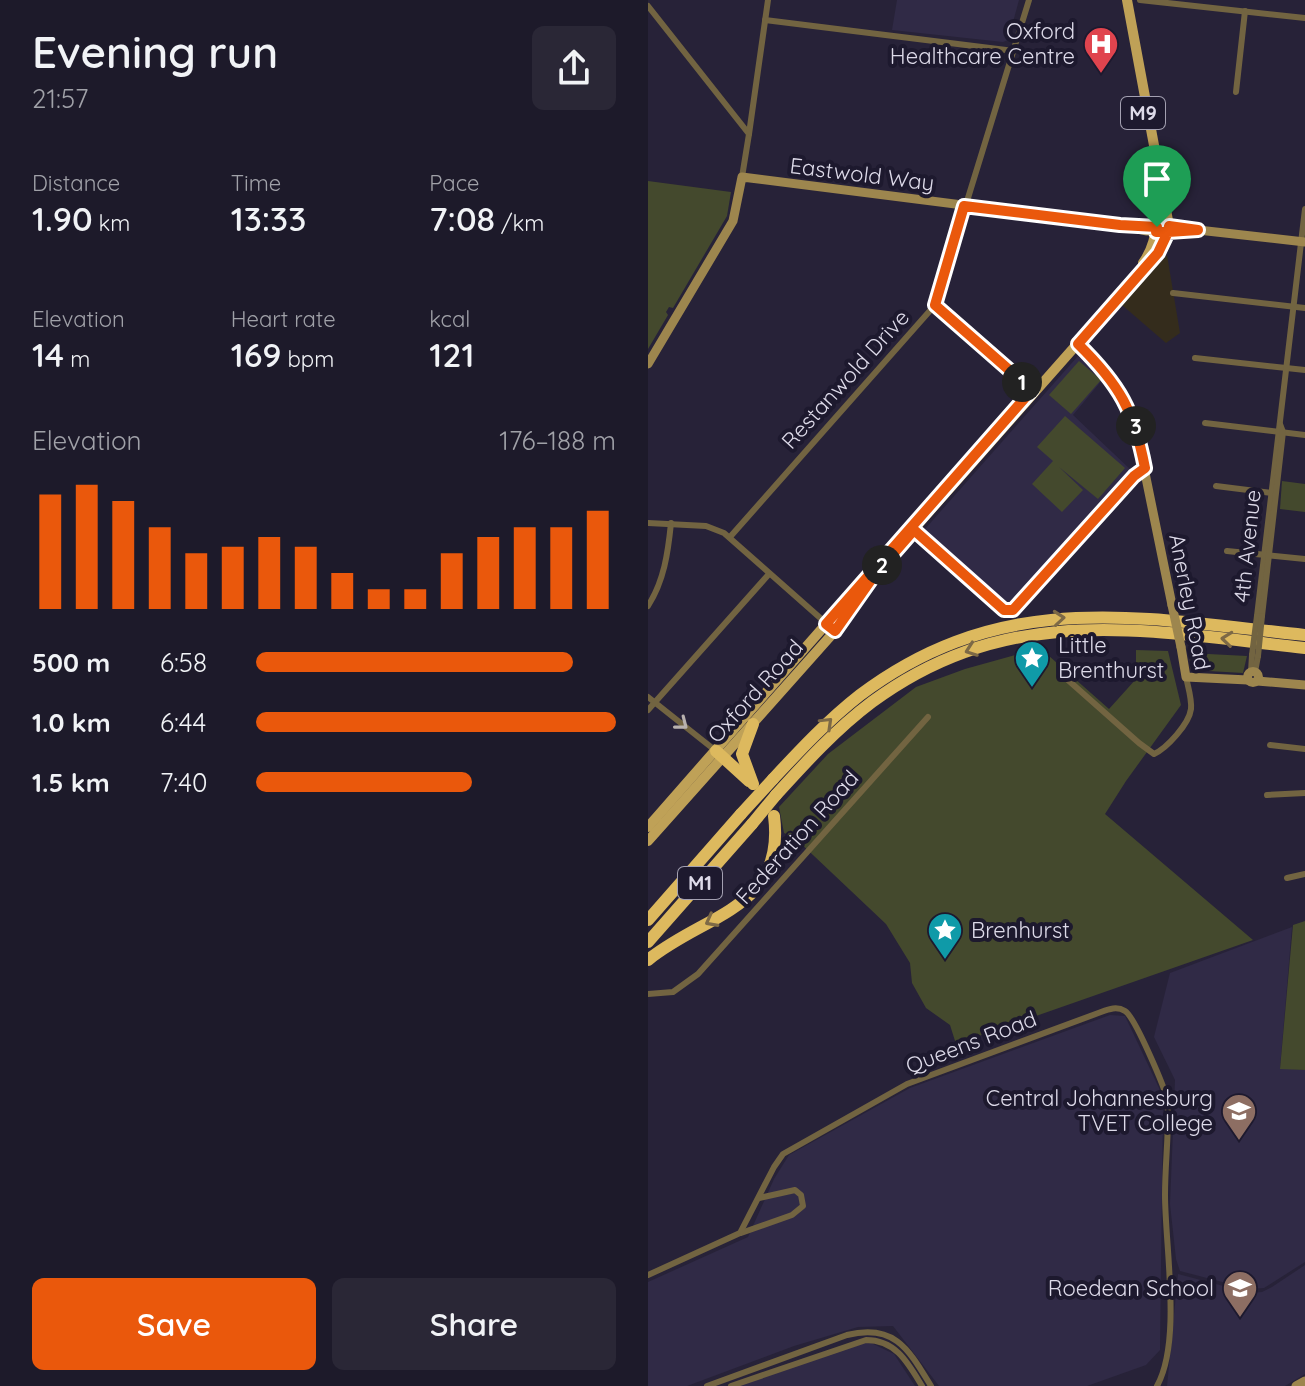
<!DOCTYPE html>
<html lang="en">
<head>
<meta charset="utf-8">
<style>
	:root { --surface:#1d1a2a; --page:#2a2736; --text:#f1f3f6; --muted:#a0a1a8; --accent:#ea580c }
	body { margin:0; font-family:Quicksand,sans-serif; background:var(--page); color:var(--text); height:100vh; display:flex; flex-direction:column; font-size:30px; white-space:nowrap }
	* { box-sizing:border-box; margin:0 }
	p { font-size:26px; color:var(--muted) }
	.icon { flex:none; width:44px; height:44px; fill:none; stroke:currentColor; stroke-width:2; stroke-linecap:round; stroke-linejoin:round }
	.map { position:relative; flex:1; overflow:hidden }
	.panel { display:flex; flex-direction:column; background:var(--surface); width:648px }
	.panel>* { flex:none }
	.pin { position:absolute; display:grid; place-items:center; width:68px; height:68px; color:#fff; margin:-82px -34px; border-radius:50% 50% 50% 0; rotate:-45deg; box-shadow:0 0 8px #0007 }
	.pin .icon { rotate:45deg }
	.km { position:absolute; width:40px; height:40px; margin:-20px; border-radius:50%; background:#222; color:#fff; font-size:22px; line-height:40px; text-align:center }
	.round { display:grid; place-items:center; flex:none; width:84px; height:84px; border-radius:12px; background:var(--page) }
	.head { display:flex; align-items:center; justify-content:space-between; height:136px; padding:0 32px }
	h1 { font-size:44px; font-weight:600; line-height:60px }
	.metrics { display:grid; grid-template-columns:repeat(3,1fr); gap:12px; height:136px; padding:8px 32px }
	.metrics div { display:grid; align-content:center }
	.metrics b { font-size:34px; font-weight:600 }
	.metrics small { font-size:22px; font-weight:400 }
	.metrics p { font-size:22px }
	.chart { height:224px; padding:16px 32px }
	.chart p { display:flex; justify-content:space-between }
	.chart svg { width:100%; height:144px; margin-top:8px; stroke:var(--accent); stroke-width:6 }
	.cta { display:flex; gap:16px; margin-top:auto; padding:16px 32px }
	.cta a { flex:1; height:92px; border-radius:12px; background:var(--accent); color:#fff; font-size:32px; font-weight:600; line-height:92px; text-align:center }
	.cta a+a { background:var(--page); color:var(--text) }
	ul { padding:0 32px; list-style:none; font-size:26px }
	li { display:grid; grid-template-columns:128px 96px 1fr; align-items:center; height:60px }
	li i { height:20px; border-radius:10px; background:var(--accent) }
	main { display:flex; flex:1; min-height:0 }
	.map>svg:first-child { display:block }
</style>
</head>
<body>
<main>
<section class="panel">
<div class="head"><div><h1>Evening run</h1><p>21:57</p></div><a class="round"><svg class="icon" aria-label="share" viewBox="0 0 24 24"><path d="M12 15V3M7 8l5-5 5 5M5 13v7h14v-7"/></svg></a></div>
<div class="metrics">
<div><p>Distance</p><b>1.90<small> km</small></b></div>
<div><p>Time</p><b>13:33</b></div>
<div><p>Pace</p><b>7:08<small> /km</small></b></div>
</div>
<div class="metrics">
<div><p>Elevation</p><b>14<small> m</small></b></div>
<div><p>Heart rate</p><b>169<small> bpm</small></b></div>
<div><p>kcal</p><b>121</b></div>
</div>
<div class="chart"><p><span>Elevation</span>176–188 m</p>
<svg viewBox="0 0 160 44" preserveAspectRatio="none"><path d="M5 44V9M15 44V6M25 44V11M35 44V19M45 44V27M55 44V25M65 44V22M75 44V25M85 44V33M95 44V38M105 44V38M115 44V27M125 44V22M135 44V19M145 44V19M155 44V14"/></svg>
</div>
<ul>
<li><b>500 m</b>6:58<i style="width:88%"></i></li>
<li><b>1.0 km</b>6:44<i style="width:100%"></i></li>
<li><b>1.5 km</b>7:40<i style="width:60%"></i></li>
</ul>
<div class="cta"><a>Save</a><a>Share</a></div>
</section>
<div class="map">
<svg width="657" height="1386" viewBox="0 0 657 1386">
	<rect width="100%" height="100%" fill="#272238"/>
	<polygon fill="#342c1c" points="519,255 532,333 518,343 474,305"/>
	<g fill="#302a46">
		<polygon points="249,0 371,0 360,40 355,42 244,30"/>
		<polygon points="430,356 455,379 425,415 484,471 363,608 277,529"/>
		<polygon points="644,927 632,1068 657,1070 657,1262 616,1288 601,1289 532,1271 528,1259 522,1204 527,1080 506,1037 522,973"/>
		<polygon points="462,1015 477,1016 511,1088 515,1104 512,1350 498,1365 439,1386 291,1386 245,1326 210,1327 146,1346 39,1386 0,1386 0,1282 100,1237 126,1179 141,1155 262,1088"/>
		<polygon points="657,1265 657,1374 637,1386 519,1386 530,1274 602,1293 614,1292 624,1287"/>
		<polygon points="219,1341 246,1354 267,1386 88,1386"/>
	</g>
	<g fill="#44492d">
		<polygon points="0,181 83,192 79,216 25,308 21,307 18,312 20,315 0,349"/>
		<polygon points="431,361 453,380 423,414 401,395"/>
		<polygon points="417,416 477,468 450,499 411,467 435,490 414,512 384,484 405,461 389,447"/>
		<polygon points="634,481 657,484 657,512 632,509"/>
		<polygon points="392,648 461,709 488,679 488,650 520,651 533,705 478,781 457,814 605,940 308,1044 302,1025 278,1008 264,983 262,963 238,924 147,838 136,833 131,807 180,754 268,687 317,669"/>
		<polygon points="541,653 599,656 595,673 543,670"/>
		<polygon points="657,921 657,1070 632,1069 645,925"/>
	</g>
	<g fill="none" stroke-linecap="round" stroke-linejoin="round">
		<g stroke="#726441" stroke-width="6">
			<polyline points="492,0 657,18"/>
			<polyline points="0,6 101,134 94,177"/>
			<polyline points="117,20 366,51"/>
			<polyline points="588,92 597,11"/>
			<polyline points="101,134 120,0"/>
			<polyline points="525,293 657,308"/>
			<polyline points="287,305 387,393"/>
			<polyline points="547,358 657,370"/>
			<polyline points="557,423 657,435"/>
			<polyline points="568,486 624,493"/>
			<polyline points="0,523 58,526 76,533 187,631"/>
			<polyline points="266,530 356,610 365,610 486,476 497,468"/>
			<polyline points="82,537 287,305 381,0"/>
			<polyline points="579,551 657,559"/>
			<path d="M0,606C16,581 20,553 23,523"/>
			<polyline points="609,616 657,209"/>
			<polyline points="614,616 635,432 632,424"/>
			<polyline points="603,672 604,655"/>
			<polyline points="607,672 610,656"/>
			<path d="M412,673L491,743L506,754C519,748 541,724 543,709C544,699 540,687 538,677"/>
			<polyline points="0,697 68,751"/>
			<polyline points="0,710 121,574"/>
			<polyline points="622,745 657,749"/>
			<polyline points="619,795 657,793"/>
			<polyline points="639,878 657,874"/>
			<polyline points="0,994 25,992 50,974 280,717"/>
			<polyline points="93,1233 144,1215 155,1206 153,1195 147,1190 111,1198"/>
			<path d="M0,1275L92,1233L126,1167L135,1154L259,1084L453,1012C461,1009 469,1006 477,1011C487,1017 517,1088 520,1102C521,1133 517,1164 517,1195C517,1246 534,1341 509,1386"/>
			<path d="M59,1386L199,1335C247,1323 261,1350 283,1386"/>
			<path d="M83,1386L218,1340C248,1340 260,1363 274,1386"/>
		</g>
		<g stroke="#9d864e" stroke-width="9">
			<polyline points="427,342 463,379 487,424 524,605"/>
			<polyline points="0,364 85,221 94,177 472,225 499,231 550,230 657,242"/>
			<polyline points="533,647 538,677 600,680"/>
			<circle cx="605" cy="677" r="5.5"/>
			<polyline points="609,681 657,685"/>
			<polyline points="648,1386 657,1381"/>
		</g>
		<g stroke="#bfa157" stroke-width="10">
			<path d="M495,263C514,236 509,206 505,175"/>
			<polyline points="0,827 215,582"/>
			<polyline points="0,841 187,631 249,548 513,249 521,226 479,0"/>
		</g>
		<g stroke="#ddb95e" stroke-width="12">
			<polyline points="105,724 94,754 105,784"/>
			<polyline points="68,751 101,781"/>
			<path d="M125,779C152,750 180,720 212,695C356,587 493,618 657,635"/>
			<path d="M128,795C158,762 188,729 224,702C363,600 499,631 657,648"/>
			<polyline points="0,920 93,814"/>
			<polyline points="0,942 104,824"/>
			<path d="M0,960C56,914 138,909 126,816"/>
		</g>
		<g stroke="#726441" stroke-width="6">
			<polyline points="604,655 609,616"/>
			<polyline points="610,656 614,616"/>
		</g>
		<polyline stroke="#9d864e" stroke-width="9" points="524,605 533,647"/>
		<g stroke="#ddb95e" stroke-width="12">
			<polyline points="93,814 125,779"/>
			<polyline points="104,824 128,795"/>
		</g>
	</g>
	<defs><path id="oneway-chevron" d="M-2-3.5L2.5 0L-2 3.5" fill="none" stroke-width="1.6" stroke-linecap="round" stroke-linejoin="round" transform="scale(2)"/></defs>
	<g stroke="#7d6946">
		<use href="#oneway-chevron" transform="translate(411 618) rotate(-5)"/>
		<use href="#oneway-chevron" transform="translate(579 639) rotate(-174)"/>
		<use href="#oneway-chevron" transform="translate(323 650) rotate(160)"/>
		<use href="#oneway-chevron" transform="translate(179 723) rotate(-44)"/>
		<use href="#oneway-chevron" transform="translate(63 921) rotate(152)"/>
	</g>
	<use stroke="#b8b1ae" href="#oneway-chevron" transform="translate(34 724) rotate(38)"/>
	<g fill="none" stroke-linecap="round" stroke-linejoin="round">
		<g stroke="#fff" stroke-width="16">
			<path id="route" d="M509,227L472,225L316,206L287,305L384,390L178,624L187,631L225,577L266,530L356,610H365L486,476L497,468C486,411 472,385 430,344L510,253L520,232L550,230L521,226L520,232H508L509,227"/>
		</g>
		<use href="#route" stroke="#ea580c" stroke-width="10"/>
	</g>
	<defs>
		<g id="hospital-pin" transform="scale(1.8)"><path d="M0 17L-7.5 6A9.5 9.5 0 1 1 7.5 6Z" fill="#e0444e" stroke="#1d192e"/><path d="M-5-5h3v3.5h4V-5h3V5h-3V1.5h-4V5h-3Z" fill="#fff"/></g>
		<g id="sight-pin" transform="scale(1.8)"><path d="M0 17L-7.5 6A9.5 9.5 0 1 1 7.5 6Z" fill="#0f9aa8" stroke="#1d192e"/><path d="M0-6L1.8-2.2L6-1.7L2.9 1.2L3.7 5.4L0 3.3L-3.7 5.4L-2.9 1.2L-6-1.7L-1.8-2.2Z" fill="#fff"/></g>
		<g id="university-pin" transform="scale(1.8)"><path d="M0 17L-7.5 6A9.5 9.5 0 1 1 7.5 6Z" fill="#8d6e63" stroke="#1d192e"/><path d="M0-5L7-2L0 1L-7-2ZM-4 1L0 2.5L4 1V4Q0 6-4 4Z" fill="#fff"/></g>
		<g id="school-pin" transform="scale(1.8)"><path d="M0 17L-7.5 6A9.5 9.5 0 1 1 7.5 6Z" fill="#8d6e63" stroke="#1d192e"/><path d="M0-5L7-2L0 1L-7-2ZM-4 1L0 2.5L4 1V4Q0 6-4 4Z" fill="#fff"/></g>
	</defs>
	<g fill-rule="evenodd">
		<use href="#hospital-pin" x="453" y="44"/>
		<use href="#sight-pin" x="384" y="658"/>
		<use href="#sight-pin" x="297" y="930"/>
		<use href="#university-pin" x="591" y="1111"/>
		<use href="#school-pin" x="592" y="1288"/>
	</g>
	<g text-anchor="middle" stroke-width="8" stroke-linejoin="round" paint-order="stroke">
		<g fill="#1d192e" stroke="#a3a0b1" stroke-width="2">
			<rect x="473" y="97" width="44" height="32" rx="6"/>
			<rect x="30" y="867" width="44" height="32" rx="6"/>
		</g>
		<g font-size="20" font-weight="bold" fill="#dddae9">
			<text x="495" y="120">M9</text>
			<text x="52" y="890">M1</text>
		</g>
		<g font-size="22" fill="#dddae9" stroke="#1d192e" text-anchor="end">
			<text x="427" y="39">Oxford<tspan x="427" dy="25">Healthcare Centre</tspan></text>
			<text x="410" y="653" text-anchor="start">Little<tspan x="410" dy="25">Brenthurst</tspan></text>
			<text x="323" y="938" text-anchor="start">Brenhurst</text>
			<text x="565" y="1106">Central Johannesburg<tspan x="565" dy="25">TVET College</tspan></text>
			<text x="566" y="1296">Roedean School</text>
		</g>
		<g font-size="22" fill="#dddae9" stroke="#1d192e">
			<text transform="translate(214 174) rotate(7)" y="8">Eastwold Way</text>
			<text transform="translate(197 379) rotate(-48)" y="8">Restanwold Drive</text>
			<text transform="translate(599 546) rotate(-84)" y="8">4th Avenue</text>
			<text transform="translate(542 602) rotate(79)" y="8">Anerley Road</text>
			<text transform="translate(107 691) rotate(-48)" y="8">Oxford Road</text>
			<text transform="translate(149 837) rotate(-48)" y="8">Federation Road</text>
			<text transform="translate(323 1042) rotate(-21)" y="8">Queens Road</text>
		</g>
	</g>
</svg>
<div class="pin" style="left:509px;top:227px;background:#1e9e55"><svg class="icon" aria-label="arrive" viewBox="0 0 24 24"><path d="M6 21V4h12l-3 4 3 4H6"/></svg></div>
<b class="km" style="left:374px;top:382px">1</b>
<b class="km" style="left:234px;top:565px">2</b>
<b class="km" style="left:488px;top:426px">3</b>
</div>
</main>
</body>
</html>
